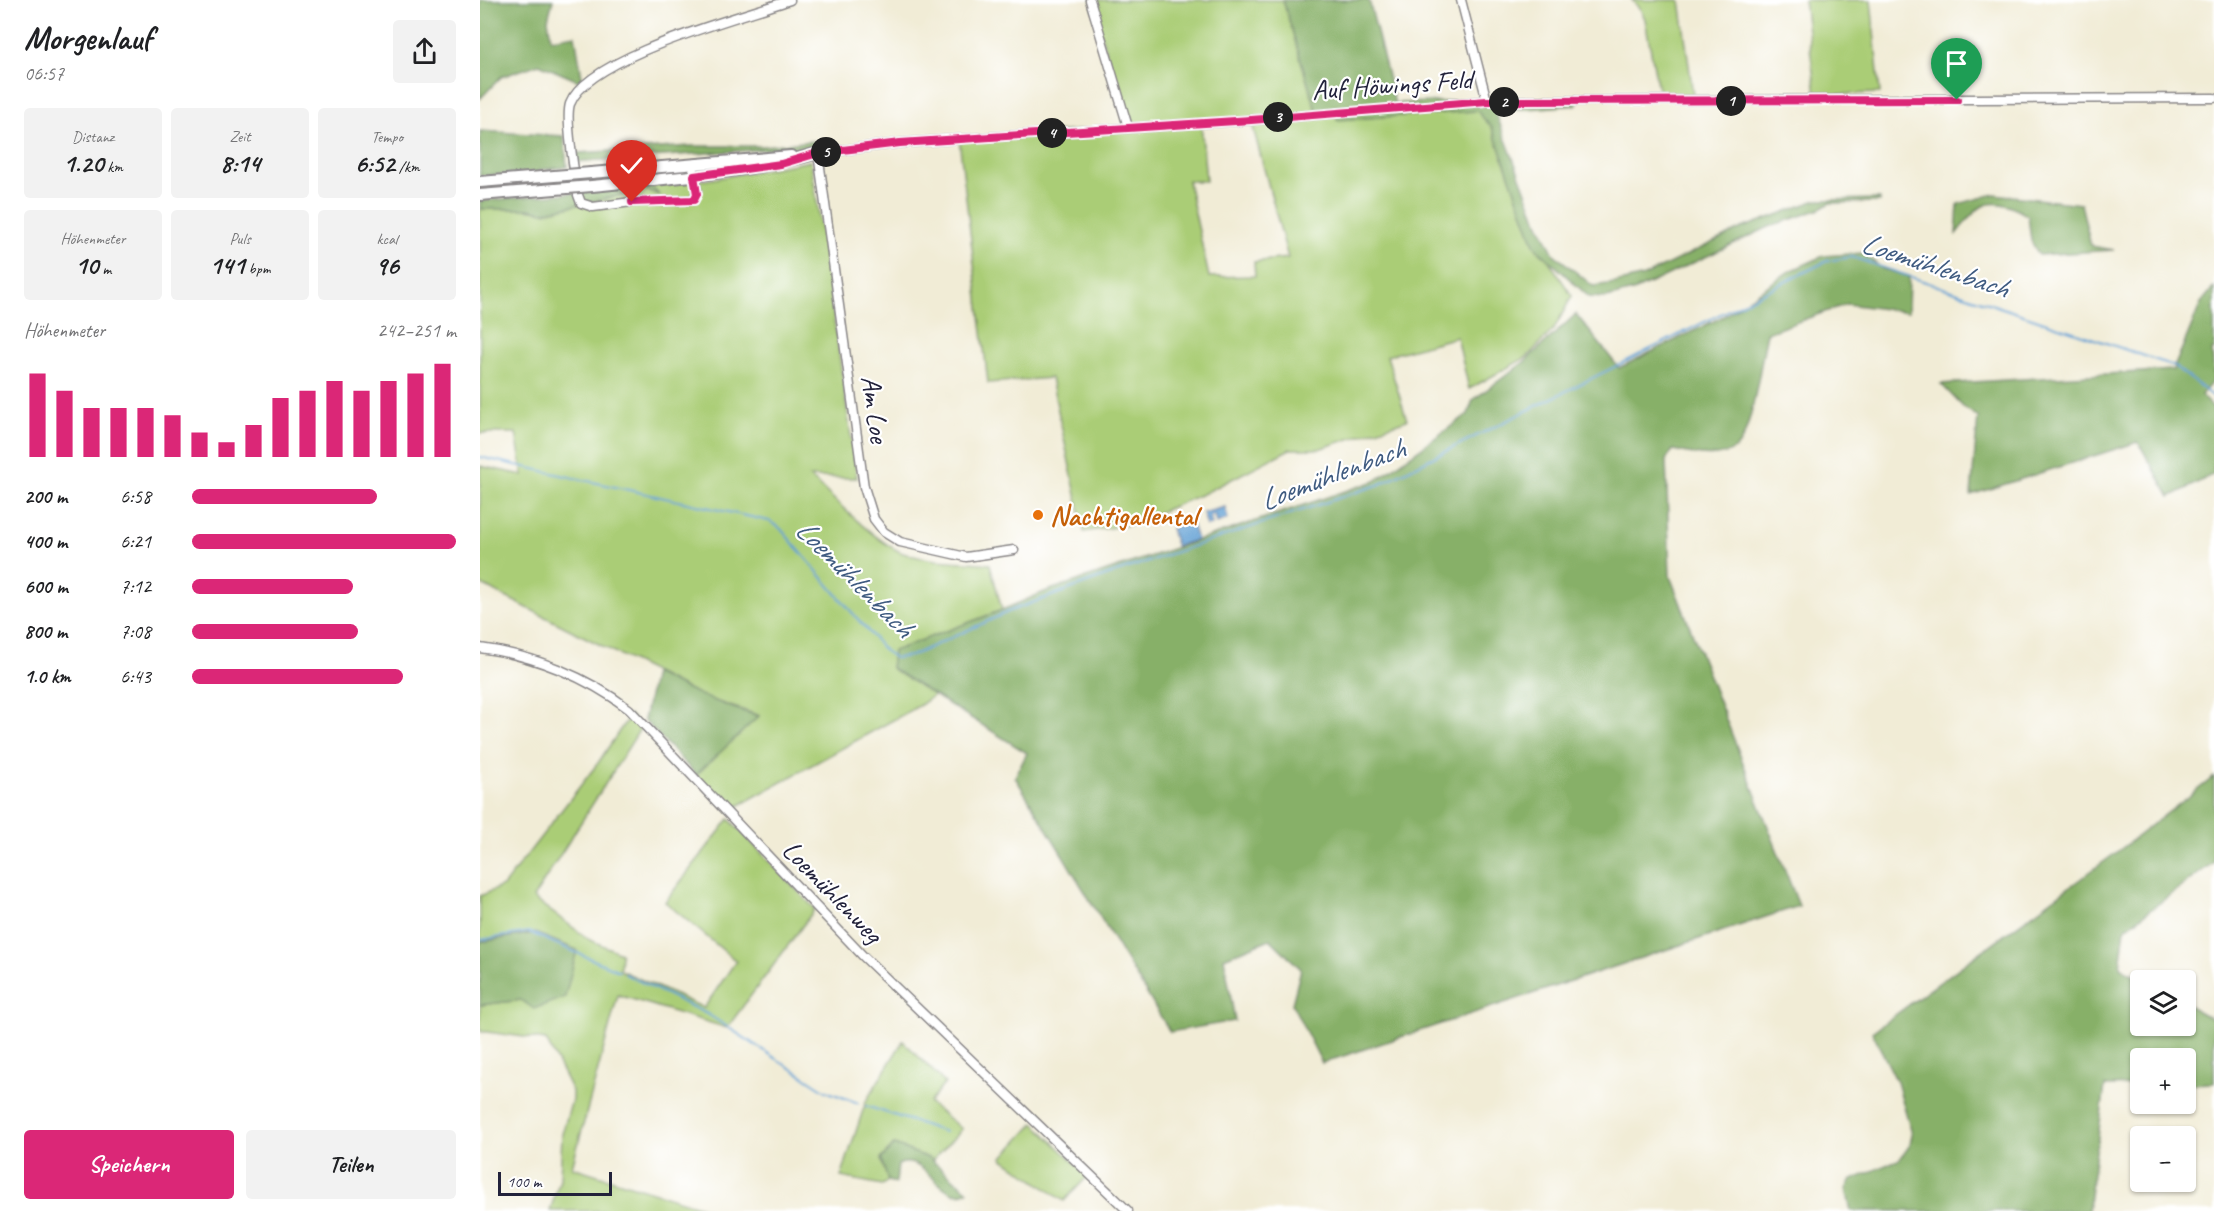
<!DOCTYPE html>
<html lang="de">
<head>
<meta charset="utf-8">
<style>
	:root { --surface:#fff; --page:#f2f2f2; --text:#202124; --muted:#757577; --accent:#db2777 }
	body { margin:0; font-family:Caveat,sans-serif; background:var(--page); color:var(--text); height:100vh; display:flex; flex-direction:column; font-size:22px; white-space:nowrap }
	* { box-sizing:border-box; margin:0 }
	p { font-size:20px; color:var(--muted) }
	.icon { flex:none; width:33px; height:33px; fill:none; stroke:currentColor; stroke-width:2; stroke-linecap:round; stroke-linejoin:round }
	.map { position:relative; flex:1; overflow:hidden }
	.sheet { display:flex; flex-direction:column; background:var(--surface); width:480px }
	.sheet>* { flex:none }
	.controls { position:absolute; left:1650px; top:970px; display:grid; gap:12px }
	.controls a { display:grid; place-items:center; width:66px; height:66px; border-radius:6px; background:var(--surface); box-shadow:0 2px 4px #0004; font-size:30px }
	.scale { position:absolute; left:18px; bottom:15px; width:114px; box-sizing:border-box; padding-left:6px; border:3px solid #22223b; border-top:0; font-size:16px; line-height:21px; white-space:nowrap; color:#22223b; -webkit-text-stroke:4px #fff; paint-order:stroke }
	.pin { position:absolute; display:grid; place-items:center; width:51px; height:51px; color:#fff; margin:-62px -26px; border-radius:50% 50% 50% 0; rotate:-45deg; box-shadow:0 0 6px #0007 }
	.pin .icon { rotate:45deg }
	.km { position:absolute; width:30px; height:30px; margin:-15px; border-radius:50%; background:#222; color:#fff; font-size:16px; line-height:30px; text-align:center }
	.round { display:grid; place-items:center; flex:none; width:63px; height:63px; border-radius:6px; background:var(--page) }
	.overview { display:flex; align-items:center; justify-content:space-between; height:102px; padding:0 24px }
	h1 { font-size:33px; font-weight:700; line-height:45px }
	.metrics { display:grid; grid-template-columns:repeat(3,1fr); gap:9px; height:102px; padding:6px 24px }
	.metrics div { display:grid; align-content:center; border-radius:6px; background:var(--page); text-align:center }
	.metrics b { font-size:26px; font-weight:700 }
	.metrics small { font-size:16px; font-weight:400 }
	.metrics p { font-size:16px }
	.chart { height:168px; padding:12px 24px }
	.chart p { display:flex; justify-content:space-between }
	.chart svg { width:100%; height:108px; margin-top:6px; stroke:var(--accent); stroke-width:6 }
	.action { display:flex; gap:12px; margin-top:auto; padding:12px 24px }
	.action a { flex:1; height:69px; border-radius:6px; background:var(--accent); color:#fff; font-size:24px; font-weight:700; line-height:69px; text-align:center }
	.action a+a { background:var(--page); color:var(--text) }
	ul { padding:0 24px; list-style:none; font-size:20px }
	li { display:grid; grid-template-columns:96px 72px 1fr; align-items:center; height:45px }
	li i { height:15px; border-radius:8px; background:var(--accent) }
	main { display:flex; flex:1; min-height:0 }
	.map>svg:first-child { display:block }
</style>
</head>
<body>
<main>
<section class="sheet">
<div class="overview"><div><h1>Morgenlauf</h1><p>06:57</p></div><a class="round"><svg class="icon" aria-label="share" viewBox="0 0 24 24"><path d="M12 15V3M7 8l5-5 5 5M5 13v7h14v-7"/></svg></a></div>
<div class="metrics">
<div><p>Distanz</p><b>1.20<small> km</small></b></div>
<div><p>Zeit</p><b>8:14</b></div>
<div><p>Tempo</p><b>6:52<small> /km</small></b></div>
</div>
<div class="metrics">
<div><p>Höhenmeter</p><b>10<small> m</small></b></div>
<div><p>Puls</p><b>141<small> bpm</small></b></div>
<div><p>kcal</p><b>96</b></div>
</div>
<div class="chart"><p><span>Höhenmeter</span>242–251 m</p>
<svg viewBox="0 0 160 44" preserveAspectRatio="none"><path d="M5 44V10M15 44V17M25 44V24M35 44V24M45 44V24M55 44V27M65 44V34M75 44V38M85 44V31M95 44V20M105 44V17M115 44V13M125 44V17M135 44V13M145 44V10M155 44V6"/></svg>
</div>
<ul>
<li><b>200 m</b>6:58<i style="width:70%"></i></li>
<li><b>400 m</b>6:21<i style="width:100%"></i></li>
<li><b>600 m</b>7:12<i style="width:61%"></i></li>
<li><b>800 m</b>7:08<i style="width:63%"></i></li>
<li><b>1.0 km</b>6:43<i style="width:80%"></i></li>
</ul>
<div class="action"><a>Speichern</a><a>Teilen</a></div>
</section>
<div class="map">
<svg width="1734" height="1211" viewBox="0 0 1734 1211">
	<rect width="100%" height="100%" fill="#fff"/>
	<filter id="ink" filterUnits="userSpaceOnUse"><feTurbulence type="fractalNoise" baseFrequency=".0167" numOctaves="2"/><feDisplacementMap in="SourceGraphic" scale="12" xChannelSelector="R" yChannelSelector="G"/><feConvolveMatrix kernelMatrix="1 2 1 2 8 2 1 2 1" color-interpolation-filters="sRGB"/></filter>
	<filter id="wash" filterUnits="userSpaceOnUse"><feTurbulence type="fractalNoise" baseFrequency=".008" numOctaves="4" result="noise"/><feDisplacementMap in="SourceGraphic" scale="24" xChannelSelector="R" yChannelSelector="G"/><feGaussianBlur stdDeviation="1.35" result="paint"/><feColorMatrix in="noise" values="0 0 0 0 0 0 0 0 0 0 0 0 0 0 0 0 0 1.4 0 .05"/><feComposite in="paint" operator="in"/></filter>
	<g filter="url(#wash)">
		<rect width="100%" height="100%" fill="#f1ecd6"/>
		<g fill="#aacd76" stroke="#667858" stroke-width="1.5" fill-rule="evenodd">
			<path d="M611,0H803L837,114L1007,101L1065,255L1092,296L1074,329L1047,357L989,389L977,337L907,356L927,420L839,449H810L725,493L649,525L604,532L571,378L508,383L479,139L648,127ZM771,120L808,258L774,262L775,276L729,277L708,181H726L721,122Z"/>
			<polygon points="1152,0 1200,0 1213,95 1179,95 1165,19 1160,9"/>
			<polygon points="1324,0 1391,0 1400,93 1336,95"/>
			<path d="M331,161L377,478L330,477C354,498 395,542 423,553C450,562 482,561 510,564L522,610L414,651L411,668L454,695L442,704L249,811L216,775L278,715L223,697L0,584V466L43,475L36,433H0V209H47L64,212L166,190L178,194L171,186L232,179Z"/>
			<polygon points="150,715 162,726 53,898 110,940 141,953 140,970 224,1008 256,961 185,902 249,819 335,909 247,1028 138,995 92,1167 234,1211 70,1211 80,1179 82,1134 92,1100 92,1091 66,1040 0,1031 0,1005 41,1000 49,933 0,942 0,896 23,886 118,763"/>
			<polygon points="423,1041 465,1083 449,1103 482,1129 452,1161 414,1145 401,1159 408,1181 402,1185 361,1177 386,1101"/>
			<polygon points="554,1123 608,1176 584,1201 522,1158"/>
		</g>
		<g fill="#87b067" stroke="#546951" stroke-width="1.5">
			<polygon points="0,0 73,0 68,19 71,39 95,35 103,83 59,64 21,77 0,99"/>
			<polygon points="803,0 889,0 916,108 918,103 1096,98 1097,105 1048,109 1014,108 1055,216 1074,254 1113,286 1135,283 1164,276 1262,228 1336,200 1400,199 1400,202 1350,203 1340,209 1289,227 1156,290 1127,298 1109,297 1055,247 1012,128 997,111 857,120 857,115 837,114"/>
			<polygon points="0,131 84,136 87,167 59,170 58,172 0,176"/>
			<polygon points="345,140 336,146 95,162 98,153 212,146 283,146"/>
			<polygon points="171,186 179,195 166,190 64,212 47,209 0,209 0,201"/>
			<path d="M1514,194L1601,204L1611,246L1634,250L1559,255L1551,241L1548,216C1536,208 1518,199 1503,206C1493,211 1483,226 1476,234L1478,204Z"/>
			<path d="M1383,253L1403,269L1429,276L1428,312L1367,304L1287,333C1282,354 1271,438 1256,448C1238,461 1214,454 1193,450L1186,460L1190,576L1319,906L842,1063L812,1004L821,969L790,939L744,958L755,1021L690,1032L535,777L547,753L411,668L413,651L522,610L564,592L895,481L988,414L993,400L1044,362L1096,314L1139,368L1244,316L1308,272L1343,256Z"/>
			<polygon points="1734,287 1734,349 1732,350 1734,380 1721,395 1734,408 1734,474 1690,497 1658,442 1491,495 1498,417 1483,407 1461,384 1693,370 1721,303"/>
			<path d="M174,673C209,690 242,706 279,716L216,775L164,720Z"/>
			<polygon points="1734,777 1734,862 1645,929 1640,967 1664,981 1660,981 1660,1026 1706,1026 1706,1004 1734,1020 1734,1083 1706,1084 1706,1059 1660,1059 1660,1085 1625,1086 1608,1211 1371,1211 1366,1189 1370,1181 1420,1159 1430,1145 1432,1134 1417,1082 1392,1032 1637,852"/>
			<polygon points="55,933 97,950 85,997 54,1009 41,1000 0,1005 0,942"/>
			<path d="M414,1145L449,1158L488,1191C463,1207 445,1151 418,1165L416,1183L408,1181L401,1159Z"/>
		</g>
		<g fill="#62a0d4" stroke="#426188" stroke-width="1.5">
			<polygon points="745,507 748,519 736,523 734,515 730,516 732,525 727,526 723,513"/>
			<polygon points="711,521 717,540 696,546 691,528"/>
		</g>
		<g fill="none" stroke-linecap="round" stroke-linejoin="round">
			<g stroke="#62a0d4" stroke-width="2">
				<polyline points="0,457 289,521 300,528 405,651 415,658 431,656 530,611 642,570 898,485 1347,261 1372,257 1694,366 1734,397"/>
				<polyline points="0,940 49,932 139,971"/>
				<polyline points="145,974 229,1015 346,1091 378,1103"/>
				<polyline points="386,1106 465,1132"/>
			</g>
		</g>
	</g>
	<g filter="url(#ink)">
		<g fill="none" stroke-linecap="round" stroke-linejoin="round">
			<g stroke="#8a8788" stroke-width="11">
				<g id="minor">
					<polyline points="610,0 648,127"/>
					<polyline points="981,0 1007,101"/>
					<path d="M213,165L217,190L214,200L152,202L113,207L101,203L98,195C95,177 85,119 90,104C108,56 262,17 310,0"/>
					<polyline points="534,550 486,557 420,542 404,532 394,519 384,487 338,153 421,143 771,120 1007,101 1734,98"/>
					<path d="M0,648C53,655 107,677 149,709L383,956L648,1211"/>
				</g>
			</g>
			<g stroke="#8a8788" stroke-width="14">
				<g id="major">
					<polyline points="111,173 311,156"/>
					<polyline points="0,182 62,177"/>
					<path d="M112,186C188,178 264,174 338,153"/>
					<polyline points="0,195 63,190"/>
				</g>
			</g>
			<use href="#minor" stroke="#fff" stroke-width="8"/>
			<use href="#major" stroke="#fff" stroke-width="10"/>
			<g stroke="#8a8788" stroke-width="14" stroke-linecap="butt">
				<g id="major-bridge">
					<polyline points="62,177 111,173"/>
					<polyline points="63,190 112,186"/>
				</g>
			</g>
			<use href="#major-bridge" stroke="#fff" stroke-width="10"/>
		</g>
	</g>
	<g fill="none" stroke-linecap="round" stroke-linejoin="round" filter="url(#ink)">
		<g stroke="#fff" stroke-width="12">
			<polyline id="route" points="152,202 214,200 217,194 214,176 301,164 338,153 420,143 771,120 1007,101 1477,100"/>
		</g>
		<use href="#route" stroke="#db2777" stroke-width="8"/>
	</g>
	<circle fill="#e8710a" stroke="#fff" stroke-width="2" cx="558" cy="515" r="6"/>
	<g text-anchor="middle" stroke-width="4.5" stroke-linejoin="round" paint-order="stroke">
		<g font-size="28" fill="#22223b" stroke="#fff">
			<text transform="translate(912 84) rotate(-4)" y="10">Auf Höwings Feld</text>
			<text transform="translate(396 409) rotate(82)" y="10">Am Loe</text>
			<text transform="translate(353 891) rotate(46)" y="10">Loemühlenweg</text>
		</g>
		<g font-size="28" font-weight="bold" fill="#c56008" stroke="#fff" text-anchor="start">
			<text x="570" y="525">Nachtigallental</text>
		</g>
		<g font-size="30" font-style="italic" fill="#3f5b80" stroke="#fff">
			<text transform="translate(1455 265) rotate(18)" y="10">Loemühlenbach</text>
			<text transform="translate(852 474) rotate(-21)" y="10">Loemühlenbach</text>
			<text transform="translate(375 578) rotate(45)" y="10">Loemühlenbach</text>
		</g>
	</g>
</svg>
<div class="controls">
<a><svg class="icon" aria-label="layers" viewBox="0 0 24 24"><path d="M12 4l9 5-9 5-9-5zM3 14l9 5 9-5"/></svg></a>
<a>+</a>
<a>−</a>
</div>
<div class="scale">100 m</div>
<div class="pin" style="left:1477px;top:100px;background:#1e9e55"><svg class="icon" aria-label="arrive" viewBox="0 0 24 24"><path d="M6 21V4h12l-3 4 3 4H6"/></svg></div>
<div class="pin" style="left:152px;top:202px;background:#d93025"><svg class="icon" aria-label="check" viewBox="0 0 24 24"><path d="M5 12l5 5 9-10"/></svg></div>
<b class="km" style="left:1251px;top:101px">1</b>
<b class="km" style="left:1024px;top:102px">2</b>
<b class="km" style="left:798px;top:117px">3</b>
<b class="km" style="left:572px;top:133px">4</b>
<b class="km" style="left:346px;top:152px">5</b>
</div>
</main>
</body>
</html>
